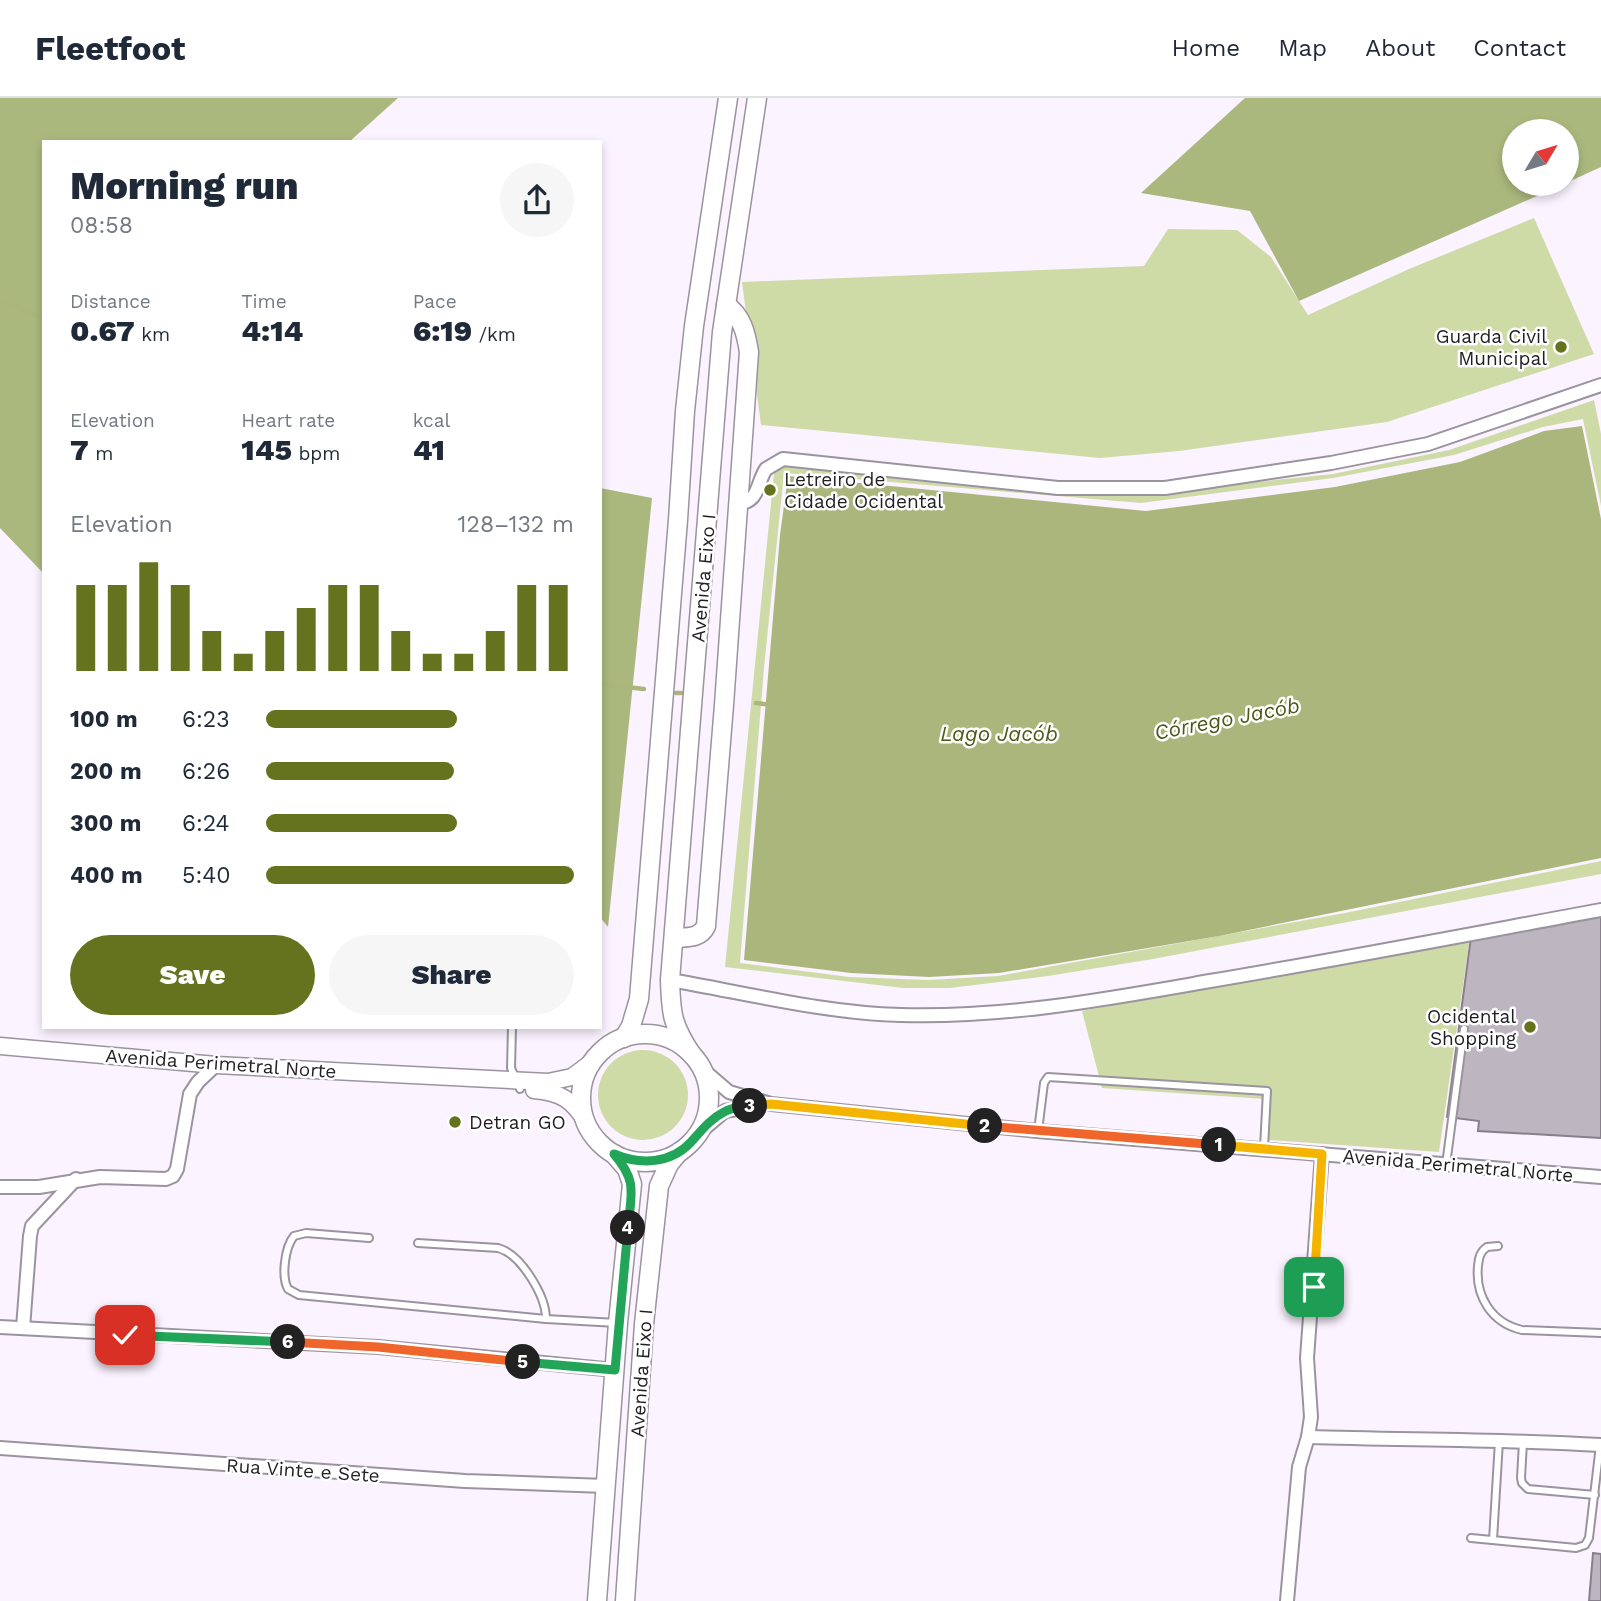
<!DOCTYPE html>
<html lang="en">
<head>
<meta charset="utf-8">
<style>
	:root { --surface:#fff; --page:#f6f6f7; --text:#1f2937; --muted:#747a83; --line:#e0e1e3; --accent:#65731f }
	body { margin:0; font-family:"Work Sans",sans-serif; background:var(--page); color:var(--text); height:100vh; display:flex; flex-direction:column; font-size:26px; white-space:nowrap }
	* { box-sizing:border-box; margin:0 }
	p { font-size:23px; color:var(--muted) }
	.icon { flex:none; width:38px; height:38px; fill:none; stroke:currentColor; stroke-width:2; stroke-linecap:round; stroke-linejoin:round }
	.map { position:relative; flex:1; overflow:hidden }
	.drawer { position:absolute; left:42px; top:42px; width:560px; height:889px; display:flex; flex-direction:column; background:var(--surface); border-radius:0px; box-shadow:0 4px 10px #0003 }
	.drawer>* { flex:none }
	.needle { width:46px; rotate:52deg }
	.controls { position:absolute; left:1502px; top:21px; display:grid; gap:14px }
	.controls a { display:grid; place-items:center; width:77px; height:77px; border-radius:50%; background:var(--surface); box-shadow:0 4px 10px #0003; font-size:35px }
	.pin { position:absolute; display:grid; place-items:center; width:60px; height:60px; color:#fff; margin:-30px; border-radius:14px; box-shadow:0 4px 10px #0006 }
	.km { position:absolute; width:35px; height:35px; margin:-18px; border-radius:50%; background:#222; color:#fff; font-size:19px; line-height:35px; text-align:center }
	.round { display:grid; place-items:center; flex:none; width:74px; height:74px; border-radius:37px; background:var(--page) }
	.head { display:flex; align-items:center; justify-content:space-between; height:119px; padding:0 28px }
	h1 { font-size:38px; font-weight:800; line-height:52px }
	.metrics { display:grid; grid-template-columns:repeat(3,1fr); gap:10px; height:119px; padding:7px 28px }
	.metrics div { display:grid; align-content:center }
	.metrics b { font-size:30px; font-weight:800 }
	.metrics small { font-size:19px; font-weight:400 }
	.metrics p { font-size:19px }
	.chart { height:196px; padding:14px 28px }
	.chart p { display:flex; justify-content:space-between }
	.chart svg { width:100%; height:126px; margin-top:7px; stroke:var(--accent); stroke-width:6 }
	.action { display:flex; gap:14px; margin-top:auto; padding:14px 28px }
	.action a { flex:1; height:80px; border-radius:42px; background:var(--accent); color:#fff; font-size:28px; font-weight:800; line-height:80px; text-align:center }
	.action a+a { background:var(--page); color:var(--text) }
	ul { padding:0 28px; list-style:none; font-size:23px }
	li { display:grid; grid-template-columns:112px 84px 1fr; align-items:center; height:52px }
	li i { height:18px; border-radius:9px; background:var(--accent) }
	header { display:flex; align-items:center; gap:42px; box-sizing:border-box; height:98px; padding:0 35px; background:var(--surface); border-bottom:2px solid var(--line) }
	header strong { font-size:33px }
	nav { display:flex; gap:38px; margin-inline-start:auto; font-size:24px }
	.map>svg:first-child { display:block }
</style>
</head>
<body>
<header>
<strong>Fleetfoot</strong>
<nav><a>Home</a><a>Map</a><a>About</a><a>Contact</a></nav>
</header>
<div class="map">
<svg width="1601" height="1503" viewBox="0 0 1601 1503">
	<rect width="100%" height="100%" fill="#fbf3ff"/>
	<g fill="#cfdba7">
		<polygon points="1534,120 1594,256 1387,324 1179,353 1100,360 761,327 742,184 1144,168 1168,131 1237,132 1271,159 1308,217 1409,171"/>
		<polygon points="1594,302 1601,336 1601,408 1583,321 1543,329 1454,357 1333,380 1141,405 784,375 764,570 740,865 849,879 928,882 998,878 1345,815 1601,763 1601,776 1153,861 1048,878 950,890 903,890 725,869 774,375 782,367 1067,396 1142,396 1333,376 1449,352"/>
		<polygon points="1470,839 1439,1054 1269,1042 1265,1001 1102,990 1082,913"/>
		<circle cx="643" cy="997" r="45"/>
	</g>
	<g fill="#abb87d">
		<polygon points="0,0 398,0 349,44 44,44 44,476 0,430"/>
		<polygon points="1245,0 1601,0 1601,69 1566,85 1566,33 1514,33 1514,86 1564,86 1299,203 1250,113 1141,95"/>
		<polygon points="600,390 652,400 608,829 600,819"/>
	</g>
	<polygon fill="#aab67c" points="1582,328 1601,421 1601,760 1219,838 999,875 929,879 851,875 744,862 780,437 788,378 1146,413 1335,389 1460,364 1544,333"/>
	<g fill="none" stroke-linecap="round" stroke-linejoin="round">
		<g stroke="#aab67c" stroke-width="4.5">
			<polyline points="0,202 44,220"/>
			<polyline points="600,586 644,591"/>
			<polyline points="676,595 681,595"/>
			<polyline points="756,605 771,607"/>
		</g>
	</g>
	<g fill="#bdb5c0" stroke="#87808a" stroke-width="2">
		<polygon points="1601,816 1601,1040 1478,1033 1479,1023 1447,1019 1471,839"/>
		<polygon points="1593,1455 1601,1456 1601,1503 1589,1503"/>
	</g>
	<g fill="none" stroke-linecap="round" stroke-linejoin="round">
		<g stroke="#9b939e" stroke-width="10">
			<g id="service">
				<polyline points="512,929 511,970 520,991"/>
				<polyline points="1038,1033 1044,985 1048,979 1267,993 1264,1050"/>
				<polyline points="1446,1067 1464,931"/>
				<path d="M369,1140L306,1135L294,1138C285,1149 281,1178 288,1191L299,1197L546,1221L617,1225"/>
				<path d="M418,1145L498,1150C521,1156 546,1198 546,1221"/>
				<path d="M1498,1148L1487,1149C1480,1154 1479,1159 1478,1168C1475,1199 1492,1225 1522,1232L1601,1235"/>
				<polyline points="1523,1344 1521,1380 1522,1385 1528,1391 1595,1397"/>
				<polyline points="1471,1440 1576,1450 1585,1447 1589,1440 1600,1347"/>
				<polyline points="1493,1442 1499,1343"/>
			</g>
		</g>
		<g stroke="#9b939e" stroke-width="16">
			<g id="minor">
				<path d="M738,406C760,403 756,386 766,371L783,361L1058,390H1165L1331,365L1428,346L1601,287"/>
				<path d="M670,882C746,895 824,915 901,917C1006,920 1107,901 1210,883C1341,861 1471,836 1601,812"/>
				<polyline points="700,969 729,994 771,1006 1038,1033 1601,1079"/>
				<polyline points="699,1035 725,1013 760,1007"/>
				<polyline points="0,1089 39,1089 100,1079 166,1081 173,1078 177,1071 190,996 198,984 216,967"/>
				<polyline points="0,1229 378,1249 615,1272"/>
				<polyline points="23,1230 30,1138 32,1128 76,1081"/>
				<path d="M1308,1339C1406,1342 1504,1341 1601,1347"/>
				<polyline points="0,1350 465,1383 606,1388"/>
				<polyline points="1287,1503 1299,1369 1308,1339 1311,1319 1307,1260 1322,1056"/>
			</g>
		</g>
		<g stroke="#9b939e" stroke-width="19">
			<g id="tertiary">
				<polyline points="0,948 216,967 548,984 572,979 592,964"/>
				<path d="M534,992C560,994 573,1002 586,1024"/>
			</g>
		</g>
		<g stroke="#9b939e" stroke-width="21">
			<g id="secondary">
				<path d="M674,840C687,839 700,841 706,828L724,607L749,254C746,235 742,218 726,207"/>
				<circle cx="645" cy="1000" r="64"/>
				<polyline points="624,940 631,928 639,901 678,422 685,313 694,228 728,0"/>
				<path d="M692,957C672,927 671,916 670,882L722,234L757,0"/>
				<polyline points="597,1503 618,1225 632,1086 627,1071 614,1056"/>
				<polyline points="625,1503 644,1226 659,1088 669,1066 679,1054"/>
			</g>
		</g>
		<use href="#service" stroke="#fff" stroke-width="6"/>
		<use href="#minor" stroke="#fff" stroke-width="12"/>
		<use href="#tertiary" stroke="#fff" stroke-width="16"/>
		<use href="#secondary" stroke="#fff" stroke-width="18"/>
	</g>
	<g fill="none" stroke-linecap="round" stroke-linejoin="round">
		<g stroke="#fff" stroke-width="14">
			<polyline id="split-1" points="1219,1047 1322,1056 1314,1189"/>
		</g>
		<g stroke="#fff" stroke-width="14">
			<polyline id="split-2" points="985,1028 1219,1047"/>
		</g>
		<g stroke="#fff" stroke-width="14">
			<polyline id="split-3" points="750,1008 771,1006 985,1028"/>
		</g>
		<g stroke="#fff" stroke-width="14">
			<path id="split-4" d="M628,1130C631,1095 638,1084 614,1056C640,1067 671,1066 691,1044C701,1033 710,1021 724,1014C732,1009 741,1009 750,1008"/>
		</g>
		<g stroke="#fff" stroke-width="14">
			<polyline id="split-5" points="523,1264 615,1272 628,1130"/>
		</g>
		<g stroke="#fff" stroke-width="14">
			<polyline id="split-6" points="288,1244 378,1249 523,1264"/>
		</g>
		<g stroke="#fff" stroke-width="14">
			<polyline id="split-7" points="125,1237 288,1244"/>
		</g>
		<use href="#split-1" stroke="#f5b400" stroke-width="9"/>
		<use href="#split-2" stroke="#f0652b" stroke-width="9"/>
		<use href="#split-3" stroke="#f5b400" stroke-width="9"/>
		<use href="#split-4" stroke="#22a559" stroke-width="9"/>
		<use href="#split-5" stroke="#22a559" stroke-width="9"/>
		<use href="#split-6" stroke="#f0652b" stroke-width="9"/>
		<use href="#split-7" stroke="#22a559" stroke-width="9"/>
	</g>
	<g fill="#65731f" stroke="#fff" stroke-width="2.5">
		<circle cx="1561" cy="249" r="7"/>
		<circle cx="770" cy="392" r="7"/>
		<circle cx="1530" cy="929" r="7"/>
		<circle cx="455" cy="1024" r="7"/>
	</g>
	<g text-anchor="middle" stroke-width="5" stroke-linejoin="round" paint-order="stroke">
		<g font-size="19" fill="#211e23" stroke="#fff" text-anchor="end">
			<text x="1547" y="245">Guarda Civil<tspan x="1547" dy="22">Municipal</tspan></text>
			<text x="784" y="388" text-anchor="start">Letreiro de<tspan x="784" dy="22">Cidade Ocidental</tspan></text>
			<text x="1516" y="925">Ocidental<tspan x="1516" dy="22">Shopping</tspan></text>
			<text x="469" y="1031" text-anchor="start">Detran GO</text>
		</g>
		<g font-size="19" fill="#211e23" stroke="#fff">
			<text transform="translate(703 480) rotate(-85)" y="7">Avenida Eixo I</text>
			<text transform="translate(221 965) rotate(4)" y="7">Avenida Perimetral Norte</text>
			<text transform="translate(1458 1067) rotate(5)" y="7">Avenida Perimetral Norte</text>
			<text transform="translate(641 1275) rotate(-86)" y="7">Avenida Eixo I</text>
			<text transform="translate(303 1372) rotate(4)" y="7">Rua Vinte e Sete</text>
		</g>
		<g font-size="21" font-style="italic" fill="#4d5817" stroke="#fff">
			<text transform="translate(1227 621) rotate(-11)" y="7">Córrego Jacób</text>
			<text x="999" y="643">Lago Jacób</text>
		</g>
	</g>
</svg>
<div class="controls">
<a><svg class="needle" viewBox="-14 -14 28 28"><path d="M0-13l5 13h-10z" fill="#e53935"/><path d="M0 13l5-13h-10z" fill="#747a83"/></svg></a>
</div>
<div class="pin" style="left:1314px;top:1189px;background:#1e9e55"><svg class="icon" aria-label="arrive" viewBox="0 0 24 24"><path d="M6 21V4h12l-3 4 3 4H6"/></svg></div>
<div class="pin" style="left:125px;top:1237px;background:#d93025"><svg class="icon" aria-label="check" viewBox="0 0 24 24"><path d="M5 12l5 5 9-10"/></svg></div>
<b class="km" style="left:1219px;top:1047px">1</b>
<b class="km" style="left:985px;top:1028px">2</b>
<b class="km" style="left:750px;top:1008px">3</b>
<b class="km" style="left:628px;top:1130px">4</b>
<b class="km" style="left:523px;top:1264px">5</b>
<b class="km" style="left:288px;top:1244px">6</b>
<section class="drawer">
<div class="head"><div><h1>Morning run</h1><p>08:58</p></div><a class="round"><svg class="icon" aria-label="share" viewBox="0 0 24 24"><path d="M12 15V3M7 8l5-5 5 5M5 13v7h14v-7"/></svg></a></div>
<div class="metrics">
<div><p>Distance</p><b>0.67<small> km</small></b></div>
<div><p>Time</p><b>4:14</b></div>
<div><p>Pace</p><b>6:19<small> /km</small></b></div>
</div>
<div class="metrics">
<div><p>Elevation</p><b>7<small> m</small></b></div>
<div><p>Heart rate</p><b>145<small> bpm</small></b></div>
<div><p>kcal</p><b>41</b></div>
</div>
<div class="chart"><p><span>Elevation</span>128–132 m</p>
<svg viewBox="0 0 160 44" preserveAspectRatio="none"><path d="M5 44V14M15 44V14M25 44V6M35 44V14M45 44V30M55 44V38M65 44V30M75 44V22M85 44V14M95 44V14M105 44V30M115 44V38M125 44V38M135 44V30M145 44V14M155 44V14"/></svg>
</div>
<ul>
<li><b>100 m</b>6:23<i style="width:62%"></i></li>
<li><b>200 m</b>6:26<i style="width:61%"></i></li>
<li><b>300 m</b>6:24<i style="width:62%"></i></li>
<li><b>400 m</b>5:40<i style="width:100%"></i></li>
</ul>
<div class="action"><a>Save</a><a>Share</a></div>
</section>
</div>
</body>
</html>
